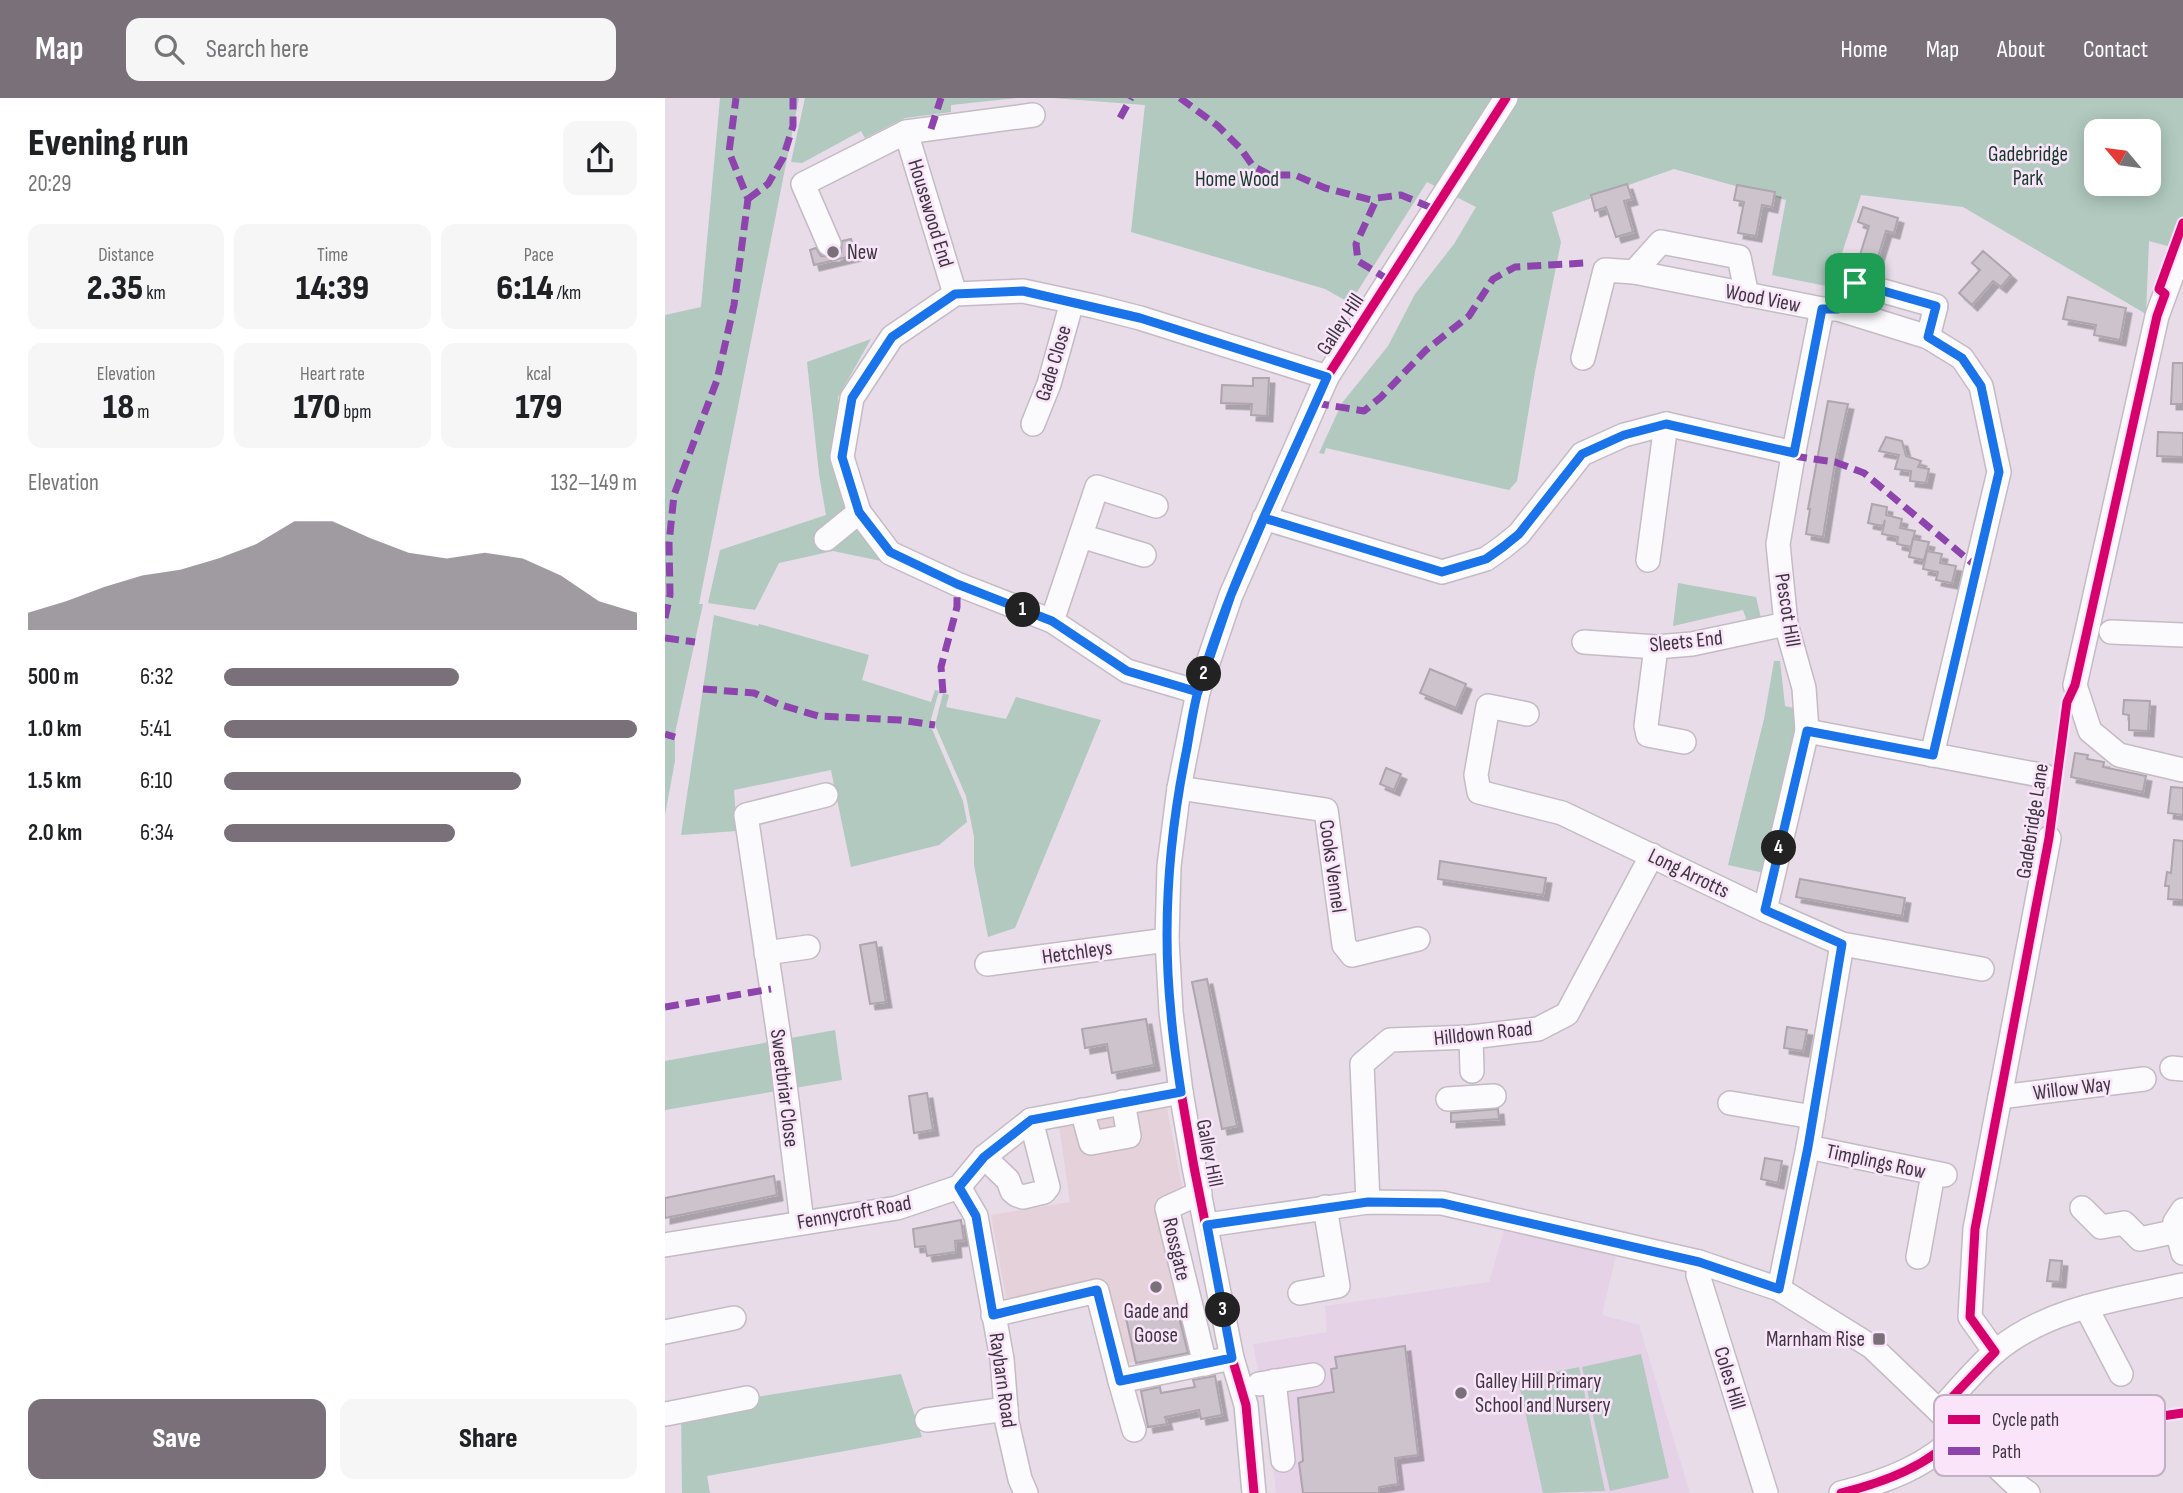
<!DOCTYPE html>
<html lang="en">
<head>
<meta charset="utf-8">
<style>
	:root { --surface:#fff; --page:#f6f6f6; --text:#202124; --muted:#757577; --accent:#79707a }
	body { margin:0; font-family:"Sofia Sans Condensed",sans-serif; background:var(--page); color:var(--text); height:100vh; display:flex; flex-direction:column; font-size:26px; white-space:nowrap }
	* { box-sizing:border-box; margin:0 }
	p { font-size:23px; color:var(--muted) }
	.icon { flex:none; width:38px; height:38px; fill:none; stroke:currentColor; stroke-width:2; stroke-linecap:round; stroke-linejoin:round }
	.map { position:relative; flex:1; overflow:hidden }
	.panel { display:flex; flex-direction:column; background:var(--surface); width:665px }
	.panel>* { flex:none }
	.needle { width:46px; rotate:299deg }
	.controls { position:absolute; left:1419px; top:21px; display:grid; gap:14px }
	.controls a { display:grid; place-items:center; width:77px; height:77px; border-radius:14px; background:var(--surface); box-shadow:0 4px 18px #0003; font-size:35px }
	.pin { position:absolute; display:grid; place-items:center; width:60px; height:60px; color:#fff; margin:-30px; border-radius:14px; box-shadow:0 4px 10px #0006 }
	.km { position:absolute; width:35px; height:35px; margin:-18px; border-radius:50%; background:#222; color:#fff; font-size:19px; line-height:35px; text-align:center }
	.round { display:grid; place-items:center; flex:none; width:74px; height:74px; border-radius:14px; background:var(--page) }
	.summary { display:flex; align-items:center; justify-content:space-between; height:119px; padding:0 28px }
	h1 { font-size:38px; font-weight:800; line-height:52px }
	.figures { display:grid; grid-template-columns:repeat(3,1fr); gap:10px; height:119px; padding:7px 28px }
	.figures div { display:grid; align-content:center; border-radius:14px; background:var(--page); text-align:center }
	.figures b { font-size:35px; font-weight:800 }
	.figures small { font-size:19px; font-weight:400 }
	.figures p { font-size:19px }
	.chart { height:196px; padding:14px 28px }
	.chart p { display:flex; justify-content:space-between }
	.chart svg { width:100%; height:126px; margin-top:7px; fill:var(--accent); opacity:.7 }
	.action { display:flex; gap:14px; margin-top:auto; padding:14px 28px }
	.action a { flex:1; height:80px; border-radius:14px; background:var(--accent); color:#fff; font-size:28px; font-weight:800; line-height:80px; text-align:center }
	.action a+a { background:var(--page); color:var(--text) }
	ul { padding:0 28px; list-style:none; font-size:23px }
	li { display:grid; grid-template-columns:112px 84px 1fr; align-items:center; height:52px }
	li i { height:18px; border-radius:9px; background:var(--accent) }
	header { display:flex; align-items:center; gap:42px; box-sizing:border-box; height:98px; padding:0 35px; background:var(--accent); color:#fff }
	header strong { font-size:33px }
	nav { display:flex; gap:38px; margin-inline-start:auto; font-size:24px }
	.search { width:490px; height:63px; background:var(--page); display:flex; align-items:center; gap:18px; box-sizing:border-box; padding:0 24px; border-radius:14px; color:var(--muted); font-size:26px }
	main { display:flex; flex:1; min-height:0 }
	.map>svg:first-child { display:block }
</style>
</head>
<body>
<header>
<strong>Map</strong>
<div class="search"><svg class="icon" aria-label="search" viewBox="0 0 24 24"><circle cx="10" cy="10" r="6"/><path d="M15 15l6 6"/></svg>Search here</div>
<nav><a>Home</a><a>Map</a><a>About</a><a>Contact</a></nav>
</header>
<main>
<section class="panel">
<div class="summary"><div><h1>Evening run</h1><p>20:29</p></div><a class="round"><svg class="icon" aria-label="share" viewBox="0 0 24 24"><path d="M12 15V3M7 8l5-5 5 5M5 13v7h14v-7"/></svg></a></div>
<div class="figures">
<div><p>Distance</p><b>2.35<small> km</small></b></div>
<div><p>Time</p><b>14:39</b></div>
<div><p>Pace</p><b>6:14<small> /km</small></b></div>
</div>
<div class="figures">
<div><p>Elevation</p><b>18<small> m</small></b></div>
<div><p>Heart rate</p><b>170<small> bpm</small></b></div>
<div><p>kcal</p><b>179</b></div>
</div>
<div class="chart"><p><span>Elevation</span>132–149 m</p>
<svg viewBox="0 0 160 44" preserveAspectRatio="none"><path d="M0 44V38L10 34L20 29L30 25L40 23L50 19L60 14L70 6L80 6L90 12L100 17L110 19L120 17L130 19L140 25L150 34L160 38V44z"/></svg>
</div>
<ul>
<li><b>500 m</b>6:32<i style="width:57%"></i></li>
<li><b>1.0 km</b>5:41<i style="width:100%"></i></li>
<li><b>1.5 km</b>6:10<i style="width:72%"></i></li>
<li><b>2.0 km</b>6:34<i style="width:56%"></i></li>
</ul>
<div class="action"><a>Save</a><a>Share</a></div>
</section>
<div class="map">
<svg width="1518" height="1395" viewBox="0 0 1518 1395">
	<defs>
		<filter id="shadow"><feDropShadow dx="5.5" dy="5.5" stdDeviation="0" flood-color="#0004"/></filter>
	</defs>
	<rect width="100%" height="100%" fill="#e7dce8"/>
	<polygon fill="#e5d1d9" points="501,1005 522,1114 499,1119 525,1246 461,1266 438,1186 341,1200 326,1117 405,1104 393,1021"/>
	<polygon fill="#e5d2e6" points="840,1129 951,1157 937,1217 974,1227 1025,1395 611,1395 606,1345 588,1246 662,1234 660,1208 824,1184"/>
	<g fill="#b1c9bf" fill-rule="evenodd">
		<polygon points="55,0 134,0 34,506 38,506 10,635 10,663 0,717 0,217 36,209"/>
		<polygon points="140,0 352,0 286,7 286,14 240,20 200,40 196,33 137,65 126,64"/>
		<path d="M388,0H1518V184L1513,182L1517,152L1484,143L1481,216L1298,109L1196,97L1166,189L1107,177L1121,102L1009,71L887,114L896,144L870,274L852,383L844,392L661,350L659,356L654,355L677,305L723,248L750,196L789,146L811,109L762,84L685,205L660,191L466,134L480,7ZM1432,33H1484V86H1432Z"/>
		<polygon points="206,241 173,299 171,366 179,397 216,463 168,453 114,465 90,512 43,505 55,452 161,417 154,376 142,264"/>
		<polygon points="1013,485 1091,499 1096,520 1082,523 1078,512 1008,528"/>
		<polygon points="49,517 93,528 94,526 204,557 197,582 266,604 270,592 274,593 266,621 267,631 298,703 302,724 274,747 186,769 166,672 69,692 72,733 16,737"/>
		<polygon points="1109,563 1115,563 1120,608 1133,611 1132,653 1104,776 1063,767 1099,621"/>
		<polygon points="278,595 284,597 281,609 341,621 351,599 436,622 350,830 323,839 309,767 309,739 301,698 270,627"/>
		<polygon points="170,932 177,982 0,1012 0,963"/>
		<polygon points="976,1256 1004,1380 945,1393 917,1269"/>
		<polygon points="914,1269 940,1393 878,1395 853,1282"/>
		<polygon points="236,1276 257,1339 42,1378 45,1395 17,1395 16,1311"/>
	</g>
	<g fill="#ccc3cc" stroke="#aea5af" stroke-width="2" filter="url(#shadow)">
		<polygon points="962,86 967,101 959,103 968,134 951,139 941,109 930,113 926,97"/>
		<polygon points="1072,87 1110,94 1107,109 1097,107 1091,138 1073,135 1079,104 1069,102"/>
		<polygon points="1198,109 1233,120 1229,135 1221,133 1212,162 1195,157 1204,128 1193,124"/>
		<polygon points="186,141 191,157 149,167 145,152 151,150 156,158 169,159 176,154 177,143"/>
		<polygon points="1318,153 1346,177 1336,189 1328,183 1307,207 1294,195 1315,172 1307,165"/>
		<polygon points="1403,199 1461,210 1455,242 1429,237 1431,227 1398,221"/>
		<polygon points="1508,265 1518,265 1518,306 1506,306"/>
		<polygon points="588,280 604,280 602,318 586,317 587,306 556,305 557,287 588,288"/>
		<polygon points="1163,303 1183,306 1170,364 1158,439 1141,436 1145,411 1143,411"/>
		<polygon points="1493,334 1518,335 1518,359 1492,358"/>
		<polygon points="1221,339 1237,343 1241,358 1256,363 1253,369 1264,371 1261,385 1245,383 1246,373 1230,371 1234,357 1214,353"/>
		<polygon points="1207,406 1222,409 1221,417 1237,421 1235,430 1250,433 1246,449 1232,446 1233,439 1217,436 1220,422 1218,428 1203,425"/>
		<polygon points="1248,441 1264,444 1259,462 1244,459"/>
		<polygon points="1262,453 1277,456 1275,465 1291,468 1287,485 1271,482 1273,474 1258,471"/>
		<polygon points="765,571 801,586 791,610 755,595"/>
		<polygon points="1459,602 1485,603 1483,633 1464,632 1464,617 1458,616"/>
		<polygon points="1410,655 1423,657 1422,661 1439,664 1438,669 1481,678 1478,694 1406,679"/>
		<polygon points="721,670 736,676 729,692 715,686"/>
		<polygon points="1506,689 1518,690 1518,717 1503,715"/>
		<polygon points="1509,742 1518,743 1518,802 1503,801 1504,788 1500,788 1502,774 1506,775"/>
		<polygon points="775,763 881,780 878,797 773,781"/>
		<polygon points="1135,781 1240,800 1237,818 1131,799"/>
		<polygon points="211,844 221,904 205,906 195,847"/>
		<polygon points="542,881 572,1028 557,1031 527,884"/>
		<polygon points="481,921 489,967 447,975 442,946 420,950 417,931"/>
		<polygon points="1122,929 1142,932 1138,953 1119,950"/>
		<polygon points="262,995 268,1032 249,1035 244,998"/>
		<polygon points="833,1011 834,1021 786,1024 786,1015"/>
		<polygon points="1100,1060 1117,1063 1113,1085 1096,1081"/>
		<polygon points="109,1078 112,1097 0,1120 0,1100"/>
		<polygon points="296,1122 299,1142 290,1143 291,1154 262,1158 260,1148 250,1149 248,1131"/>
		<polygon points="1385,1162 1397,1163 1395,1184 1382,1183"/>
		<polygon points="511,1208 523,1255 471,1265 461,1220"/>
		<polygon points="740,1248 753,1357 730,1360 733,1386 714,1389 714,1395 638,1395 634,1365 638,1363 633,1300 669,1294 666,1271 672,1270 670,1259"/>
		<polygon points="550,1278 557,1317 536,1321 534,1312 500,1319 502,1326 483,1329 476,1293 495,1289 496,1295 530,1289 528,1282"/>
	</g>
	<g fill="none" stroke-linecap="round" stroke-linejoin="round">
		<g stroke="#c4bbc5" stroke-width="26">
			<g id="minor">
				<polyline points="241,34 290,196"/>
				<polyline points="164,146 138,86 241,34 368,17"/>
				<polyline points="1518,147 1492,218 1410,587 1425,633 1454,657 1518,672"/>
				<polyline points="969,174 996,144 1074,159 1082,197"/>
				<polyline points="1173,211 1190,185 1271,208 1263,239"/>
				<polyline points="918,260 940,172 969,174 1157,211 1173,211 1263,239 1297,260 1316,288 1334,374 1267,657"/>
				<polyline points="368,326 384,286 407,204"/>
				<polyline points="599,420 777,474 821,461 838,449 854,436 917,356 959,337 1001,326 1129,355"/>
				<polyline points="416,438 479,457"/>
				<polyline points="161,441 194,414"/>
				<polyline points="983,462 1001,326"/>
				<polyline points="387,523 432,389 491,408"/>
				<polyline points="1446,534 1518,537"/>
				<polyline points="919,544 991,549 1027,546 1121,526"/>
				<polyline points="991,549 981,628 983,637 1019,644"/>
				<polyline points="533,594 462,573 387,523 292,486 225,455 194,414 177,359 187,300 227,239 290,196 358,193 428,208 475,220 662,279"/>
				<polyline points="862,616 823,608 811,677 814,694 897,715 1100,812 1177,846 1317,871"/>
				<polyline points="1142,633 1380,678"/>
				<polyline points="514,690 661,712 679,847 687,857 753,841"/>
				<polyline points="1100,812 1142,633 1139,590 1121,526 1113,446 1128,358 1157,211"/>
				<polyline points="101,855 143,849"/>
				<polyline points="322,866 502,842"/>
				<polyline points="806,939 807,973"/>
				<polyline points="1507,970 1518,971"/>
				<polyline points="1335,999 1479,981"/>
				<polyline points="783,1001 829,998"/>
				<polyline points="1065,1005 1148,1019"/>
				<polyline points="417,1012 426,1045 464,1038 458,1004"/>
				<polyline points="1143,1049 1280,1077"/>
				<polyline points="319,1059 343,1082 347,1093 352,1097 358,1099 379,1094 383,1089 366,1022"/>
				<polyline points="294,1089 311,1118 337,1261 342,1324 355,1381 361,1395"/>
				<polyline points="535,1095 502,1110 540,1266"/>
				<polyline points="703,1104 697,966 725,942 806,939 873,931 902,916 987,757"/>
				<polyline points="1417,1110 1436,1129 1459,1125 1475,1141 1512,1133 1518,1155"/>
				<polyline points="137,1124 115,946 81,717 161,697"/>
				<polyline points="542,1127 703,1104 777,1105 1034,1164 1114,1191 1207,1249 1349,1385 1363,1395"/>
				<polyline points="1512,1133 1510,1124 1518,1112"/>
				<polyline points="0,1147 232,1110 294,1089 319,1059 366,1022 516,994"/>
				<polyline points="1253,1159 1268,1076"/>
				<polyline points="1034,1164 1033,1177 1101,1395"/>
				<polyline points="1114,1191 1143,1049 1177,846"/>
				<polyline points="635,1195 673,1188 660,1109"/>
				<polyline points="1421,1209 1456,1276"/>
				<polyline points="328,1217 432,1193 455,1283 567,1260"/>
				<polyline points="0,1234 69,1220"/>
				<polyline points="1330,1254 1305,1219 1310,1131 1384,740"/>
				<polyline points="455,1283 469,1332"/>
				<polyline points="609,1283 618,1362"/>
				<polyline points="594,1286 648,1277"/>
				<path d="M1274,1313C1292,1294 1310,1271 1330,1254C1382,1210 1454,1201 1518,1187"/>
				<polyline points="1,1316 82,1300"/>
				<polyline points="262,1322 341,1311"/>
				<polyline points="589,1395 581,1307 567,1260 529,1069 516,994 506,914 502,842 504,768 514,690 533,594 566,497 662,279 841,0"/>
				<path d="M1176,1395C1220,1384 1264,1368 1296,1333"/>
			</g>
		</g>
		<use href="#minor" stroke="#fbfafc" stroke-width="23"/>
		<g stroke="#8e44ad" stroke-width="7" stroke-dasharray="14 7" stroke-linecap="butt">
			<polyline points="515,0 553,28 576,51 588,68 605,77 630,77 660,90 710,103"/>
			<polyline points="455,20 466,0"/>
			<polyline points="266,31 276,0"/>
			<polyline points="83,101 103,86 118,60 128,28 128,0"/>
			<polyline points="724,182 693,163 691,146 712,100 736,97 769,111"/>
			<polyline points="650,305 699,313 716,299 761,252 804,218 828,181 850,169 920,165"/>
			<polyline points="1128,358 1170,364 1199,375 1312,469"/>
			<polyline points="0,520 5,497 4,445 9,397 52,282 69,207 83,101 64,54 71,0"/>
			<polyline points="0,540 30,544"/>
			<polyline points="38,591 89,595 113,606 153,618 235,622 270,627"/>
			<polyline points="278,595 276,569 292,509 292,486"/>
			<polyline points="0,636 10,639"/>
			<polyline points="0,909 106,891"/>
		</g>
		<g stroke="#f9e4fa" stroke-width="13">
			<g id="cycleway">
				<polyline points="1518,125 1494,191 1500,196 1492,218 1410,587 1402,604 1384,740 1310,1131 1305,1219 1330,1254 1274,1313 1296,1333 1331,1342 1518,1315"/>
				<polyline points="589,1395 581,1307 567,1260 529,1069 516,994 506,914 502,842 504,768 514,690 533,594 566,497 662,279 841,0"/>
				<path d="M1176,1395C1220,1384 1264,1368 1296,1333"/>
			</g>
		</g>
		<use href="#cycleway" stroke="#d6006c" stroke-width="9"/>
	</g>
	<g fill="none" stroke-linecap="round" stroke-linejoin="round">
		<g stroke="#fff" stroke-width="14">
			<path id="route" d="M1190,185L1173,211H1157L1129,355L1001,326L959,337L917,356L854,436L838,449L821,461L777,474L599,420L566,497L533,594L462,573L387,523L292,486L225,454L194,414L177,359L187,300L227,239L290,196L358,193L475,220L662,279C617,382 564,484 533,593C528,612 525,632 522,650C504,737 497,827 506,915C508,941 512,968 516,994L366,1022L319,1059L294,1089L311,1118L328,1217L432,1192L455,1283L567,1260L542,1127L703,1104L777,1105L1034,1164L1114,1191L1143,1049L1177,846L1100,812L1142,633L1268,657L1334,374L1316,288L1297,260L1263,239L1271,208L1190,185"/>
		</g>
		<use href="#route" stroke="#1a73e8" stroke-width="9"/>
	</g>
	<g fill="#79707a" stroke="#f9e4fa" stroke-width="2.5">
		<circle cx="168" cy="154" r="7"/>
		<circle cx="491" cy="1189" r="7"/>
		<rect x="1207" y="1234" width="14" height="14" rx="3.5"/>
		<circle cx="796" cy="1295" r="7"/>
	</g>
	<g text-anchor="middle" stroke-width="5" stroke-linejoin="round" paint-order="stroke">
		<g font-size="21" fill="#153a28" stroke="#f9e4fa">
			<text x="1363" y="63">Gadebridge<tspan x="1363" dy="24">Park</tspan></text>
			<text x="572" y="88">Home Wood</text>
		</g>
		<g font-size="21" fill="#3e363f" stroke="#f9e4fa">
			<text transform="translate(266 115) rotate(73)" y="7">Housewood End</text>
			<text transform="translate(1098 200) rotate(11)" y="7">Wood View</text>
			<text transform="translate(675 226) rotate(-57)" y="7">Galley Hill</text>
			<text transform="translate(388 265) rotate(-73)" y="7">Gade Close</text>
			<text transform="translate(1123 512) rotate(81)" y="7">Pescot Hill</text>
			<text transform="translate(1021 543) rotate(-6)" y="7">Sleets End</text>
			<text transform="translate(1367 723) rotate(-81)" y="7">Gadebridge Lane</text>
			<text transform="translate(668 768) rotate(82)" y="7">Cooks Vennel</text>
			<text transform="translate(1024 775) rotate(26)" y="7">Long Arrotts</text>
			<text transform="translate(412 854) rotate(-8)" y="7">Hetchleys</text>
			<text transform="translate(818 935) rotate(-6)" y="7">Hilldown Road</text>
			<text transform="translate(120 990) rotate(83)" y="7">Sweetbriar Close</text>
			<text transform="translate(1407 990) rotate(-7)" y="7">Willow Way</text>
			<text transform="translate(545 1055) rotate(79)" y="7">Galley Hill</text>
			<text transform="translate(1211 1063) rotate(12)" y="7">Timplings Row</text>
			<text transform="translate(189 1114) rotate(-10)" y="7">Fennycroft Road</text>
			<text transform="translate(512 1151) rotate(77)" y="7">Rossgate</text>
			<text transform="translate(1065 1280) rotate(73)" y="7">Coles Hill</text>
			<text transform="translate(338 1282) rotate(82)" y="7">Raybarn Road</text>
		</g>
		<g font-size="21" fill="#3e363f" stroke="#f9e4fa" text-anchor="start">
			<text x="182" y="161">New</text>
			<text x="491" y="1220" text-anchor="middle">Gade and<tspan x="491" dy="24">Goose</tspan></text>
			<text x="1200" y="1248" text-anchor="end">Marnham Rise</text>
			<text x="810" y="1290">Galley Hill Primary<tspan x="810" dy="24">School and Nursery</tspan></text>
		</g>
	</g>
	<rect x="1269" y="1297" width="231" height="81" rx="10" fill="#f9e4fa" stroke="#c1b0c2" stroke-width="2"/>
	<rect x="1283" y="1317" width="32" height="9" fill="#d6006c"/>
	<rect x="1283" y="1349" width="32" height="8" fill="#8e44ad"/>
	<g font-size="19" fill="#3e363f">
		<text x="1327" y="1328">Cycle path</text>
		<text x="1327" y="1360">Path</text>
	</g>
</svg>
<div class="controls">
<a><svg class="needle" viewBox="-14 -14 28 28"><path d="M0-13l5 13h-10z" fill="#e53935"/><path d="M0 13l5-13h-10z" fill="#757577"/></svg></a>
</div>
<div class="pin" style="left:1190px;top:185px;background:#1e9e55"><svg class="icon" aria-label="arrive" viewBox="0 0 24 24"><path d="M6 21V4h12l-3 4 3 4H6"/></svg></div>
<b class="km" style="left:358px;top:512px">1</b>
<b class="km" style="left:539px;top:576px">2</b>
<b class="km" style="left:558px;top:1212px">3</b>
<b class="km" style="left:1114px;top:750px">4</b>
</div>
</main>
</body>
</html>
